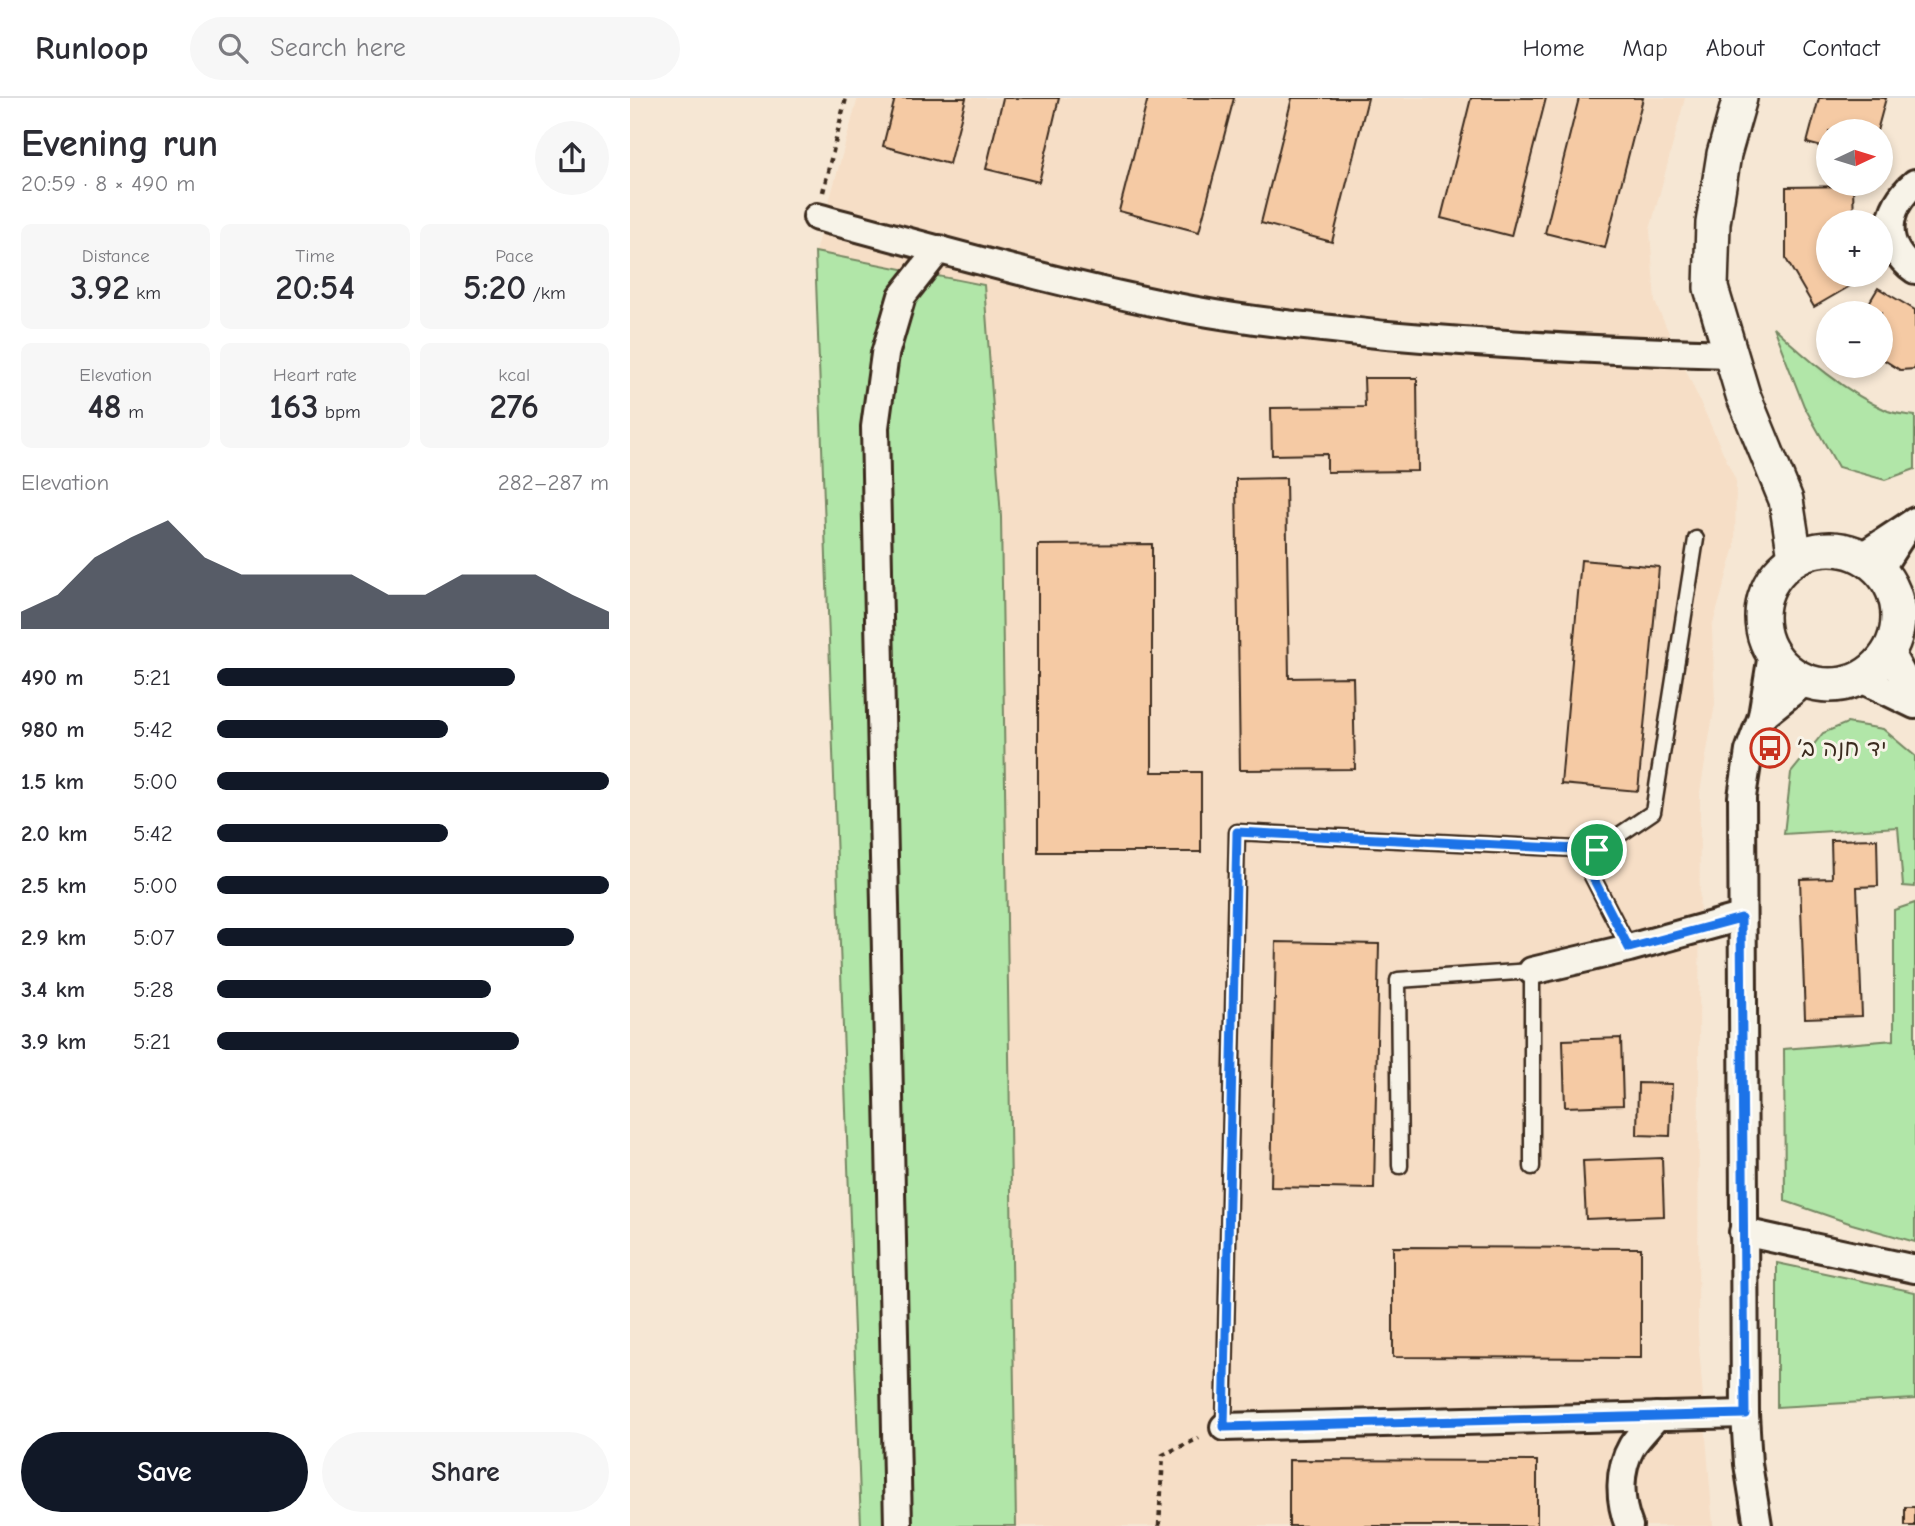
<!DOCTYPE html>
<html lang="en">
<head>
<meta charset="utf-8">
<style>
	:root { --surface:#fff; --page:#f7f7f7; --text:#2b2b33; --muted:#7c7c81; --line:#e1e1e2; --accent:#111827 }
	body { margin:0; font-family:"Comic Neue","Playpen Sans Hebrew",sans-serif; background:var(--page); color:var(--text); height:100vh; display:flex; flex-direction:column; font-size:26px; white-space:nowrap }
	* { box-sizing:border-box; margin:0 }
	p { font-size:23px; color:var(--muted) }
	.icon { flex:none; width:38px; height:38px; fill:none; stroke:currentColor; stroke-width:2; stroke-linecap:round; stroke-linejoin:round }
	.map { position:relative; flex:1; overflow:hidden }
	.panel { display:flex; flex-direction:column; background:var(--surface); width:630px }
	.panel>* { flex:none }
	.needle { width:46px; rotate:86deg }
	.buttons { position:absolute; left:1186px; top:21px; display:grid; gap:14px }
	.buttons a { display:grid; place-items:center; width:77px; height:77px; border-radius:50%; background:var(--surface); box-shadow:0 4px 10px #0003; font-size:35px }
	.pin { position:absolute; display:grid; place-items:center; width:60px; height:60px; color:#fff; margin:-30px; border:4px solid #fff; border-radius:50%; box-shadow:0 2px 7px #0007 }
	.round { display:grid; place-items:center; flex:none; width:74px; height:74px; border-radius:37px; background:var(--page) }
	.overview { display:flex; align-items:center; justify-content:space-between; height:119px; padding:0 21px }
	h1 { font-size:38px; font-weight:700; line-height:52px }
	.metrics { display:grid; grid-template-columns:repeat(3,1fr); gap:10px; height:119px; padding:7px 21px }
	.metrics div { display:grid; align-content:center; border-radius:10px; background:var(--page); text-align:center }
	.metrics b { font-size:35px; font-weight:700 }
	.metrics small { font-size:19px; font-weight:400 }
	.metrics p { font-size:19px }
	.chart { height:196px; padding:14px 21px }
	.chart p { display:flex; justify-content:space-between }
	.chart svg { width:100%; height:126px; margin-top:7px; fill:var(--accent); opacity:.7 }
	.cta { display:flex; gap:14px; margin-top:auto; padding:14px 21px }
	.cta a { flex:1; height:80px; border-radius:42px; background:var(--accent); color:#fff; font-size:28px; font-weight:700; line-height:80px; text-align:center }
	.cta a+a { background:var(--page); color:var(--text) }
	ul { padding:0 21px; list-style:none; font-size:23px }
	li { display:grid; grid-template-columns:112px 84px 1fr; align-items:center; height:52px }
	li i { height:18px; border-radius:9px; background:var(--accent) }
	header { display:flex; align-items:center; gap:42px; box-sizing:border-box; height:98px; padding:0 35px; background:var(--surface); border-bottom:2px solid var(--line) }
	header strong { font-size:33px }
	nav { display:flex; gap:38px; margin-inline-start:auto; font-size:24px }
	.search { width:490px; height:63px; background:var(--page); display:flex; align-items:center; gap:18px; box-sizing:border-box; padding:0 24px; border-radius:38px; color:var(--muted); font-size:26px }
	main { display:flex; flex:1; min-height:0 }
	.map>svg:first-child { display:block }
</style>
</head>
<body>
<header>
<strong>Runloop</strong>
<div class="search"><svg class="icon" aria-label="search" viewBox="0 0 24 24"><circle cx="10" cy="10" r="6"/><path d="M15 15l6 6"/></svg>Search here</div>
<nav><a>Home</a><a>Map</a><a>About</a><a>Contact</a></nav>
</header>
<main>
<section class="panel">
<div class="overview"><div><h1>Evening run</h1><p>20:59 · 8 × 490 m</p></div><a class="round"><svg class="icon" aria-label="share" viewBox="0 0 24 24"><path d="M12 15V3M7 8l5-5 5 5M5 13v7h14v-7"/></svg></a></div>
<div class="metrics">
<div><p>Distance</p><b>3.92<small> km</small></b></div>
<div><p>Time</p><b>20:54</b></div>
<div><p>Pace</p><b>5:20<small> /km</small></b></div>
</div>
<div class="metrics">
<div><p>Elevation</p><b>48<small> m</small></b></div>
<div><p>Heart rate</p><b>163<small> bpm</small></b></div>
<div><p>kcal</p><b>276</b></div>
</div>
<div class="chart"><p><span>Elevation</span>282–287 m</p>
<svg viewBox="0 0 160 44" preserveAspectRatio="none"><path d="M0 44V38L10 32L20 19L30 12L40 6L50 19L60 25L70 25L80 25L90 25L100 32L110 32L120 25L130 25L140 25L150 32L160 38V44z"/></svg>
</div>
<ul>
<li><b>490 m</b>5:21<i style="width:76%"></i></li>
<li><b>980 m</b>5:42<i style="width:59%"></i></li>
<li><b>1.5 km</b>5:00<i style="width:100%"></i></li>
<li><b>2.0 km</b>5:42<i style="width:59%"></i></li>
<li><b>2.5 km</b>5:00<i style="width:100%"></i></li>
<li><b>2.9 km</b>5:07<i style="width:91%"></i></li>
<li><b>3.4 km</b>5:28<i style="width:70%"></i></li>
<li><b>3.9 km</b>5:21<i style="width:77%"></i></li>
</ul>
<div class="cta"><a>Save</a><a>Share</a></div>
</section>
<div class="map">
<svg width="1285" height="1428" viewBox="0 0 1285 1428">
	<rect width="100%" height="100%" fill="#f6e7d4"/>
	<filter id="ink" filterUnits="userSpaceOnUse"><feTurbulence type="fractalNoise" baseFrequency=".0143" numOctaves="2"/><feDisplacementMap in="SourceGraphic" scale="14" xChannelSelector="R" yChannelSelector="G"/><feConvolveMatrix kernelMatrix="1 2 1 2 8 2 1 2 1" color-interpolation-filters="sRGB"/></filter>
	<g filter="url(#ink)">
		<polygon fill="#f6dec6" points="228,0 1055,0 1020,132 1025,204 1106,383 1105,449 1082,529 1085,606 1070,694 1068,1236 1083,1428 386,1428 371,419 354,187 185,154"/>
		<g fill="#b1e6a8" stroke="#768863" stroke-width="2">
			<polygon points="185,154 354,187 371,419 386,1428 231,1428"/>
			<path d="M1143,229C1176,260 1216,295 1258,313C1266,316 1276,317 1285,318V371L1255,382L1208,369L1174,308Z"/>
			<polygon points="1217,625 1253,631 1285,658 1285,789 1273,788 1268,729 1154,736 1161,675 1193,635"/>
			<polygon points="1285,805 1285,1144 1222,1126 1155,1103 1154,951 1264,942 1264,812"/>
			<polygon points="1147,1165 1285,1194 1285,1301 1147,1309"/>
		</g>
		<g fill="#f5caa4" stroke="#3b2a1e" stroke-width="2">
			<polygon points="265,0 336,0 319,66 253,48"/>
			<polygon points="373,0 429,0 409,84 356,71"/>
			<polygon points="518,0 604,0 569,134 489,113"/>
			<polygon points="662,0 738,0 702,144 631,125"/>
			<polygon points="841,0 916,0 881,138 811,120"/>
			<polygon points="949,0 1013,0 975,150 915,135"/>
			<polygon points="1189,0 1256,0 1247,33 1199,33 1199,51 1177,45"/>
			<polygon points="1223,88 1224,124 1199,124 1199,177 1239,177 1184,209 1156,161 1156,89"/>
			<polygon points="1248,190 1285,212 1285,271 1270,272 1251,260 1251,215 1233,215"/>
			<polygon points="734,280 787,280 788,373 697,374 697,356 642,357 641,310 735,309"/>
			<polygon points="656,380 659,580 723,579 725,671 610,672 606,381"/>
			<polygon points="522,446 522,674 571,674 571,754 408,754 408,447"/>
			<polygon points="951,462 1029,469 1008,693 931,686"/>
			<polygon points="1247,741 1248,788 1227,789 1232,918 1175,920 1170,781 1202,780 1201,742"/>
			<polygon points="646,844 749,846 744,1091 641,1089"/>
			<polygon points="991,940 993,1007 935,1009 933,942"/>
			<polygon points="1008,985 1042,986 1040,1038 1007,1037"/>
			<polygon points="1032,1060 1034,1118 956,1121 953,1063"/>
			<polygon points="763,1149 1011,1150 1011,1260 763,1259"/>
			<polygon points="659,1362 907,1363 907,1428 659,1428"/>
			<rect x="1275" y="1409" width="10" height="19"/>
		</g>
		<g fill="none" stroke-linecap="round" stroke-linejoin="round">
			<g stroke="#3b2a1e" stroke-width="19">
				<g id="service">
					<polyline points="967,752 1023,714 1066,441"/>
					<polyline points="770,1068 768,882 902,873 902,1069"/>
					<polyline points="594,1329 607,734 967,752 961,776 999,850"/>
				</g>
			</g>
			<g stroke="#3b2a1e" stroke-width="32">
				<g id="minor">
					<path d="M1285,85C1255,110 1250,148 1285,172"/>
					<path d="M187,119C311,152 436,188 562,212C627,224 692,230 757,237C871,247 985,253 1100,256"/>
					<polyline points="1232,458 1285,423"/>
					<polyline points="1250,471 1272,437"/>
					<polyline points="1259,553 1285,600"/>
					<polyline points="1229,580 1285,607"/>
					<polyline points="1132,618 1176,583"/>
					<polyline points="902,873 999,850 1111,819"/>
					<polyline points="1113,1134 1285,1171"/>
					<polyline points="594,1329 1115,1316"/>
					<polyline points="268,1428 245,329 255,256 272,198 309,151"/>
					<path d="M999,1428C989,1403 988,1372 1002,1348C1009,1337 1019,1328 1027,1318"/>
					<polyline points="1128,1428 1118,1366 1115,1316 1112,699 1119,653 1132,618 1142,556"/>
				</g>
			</g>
			<g stroke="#3b2a1e" stroke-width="38">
				<g id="tertiary">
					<polyline points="1110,0 1094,56 1083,125 1081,190 1113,297 1156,402 1165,459"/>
					<circle cx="1200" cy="519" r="68"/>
				</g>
			</g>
			<g stroke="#3b2a1e" stroke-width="4.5" stroke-dasharray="5 5" stroke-linecap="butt">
				<polyline points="193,94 216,0"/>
				<polyline points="529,1428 533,1357 569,1340"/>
			</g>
			<use href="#service" stroke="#f7f3e8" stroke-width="14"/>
			<use href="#minor" stroke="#f7f3e8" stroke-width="26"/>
			<use href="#tertiary" stroke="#f7f3e8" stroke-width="33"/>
		</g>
	</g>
	<g fill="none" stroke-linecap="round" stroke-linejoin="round" filter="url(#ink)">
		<g stroke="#fff" stroke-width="14">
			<polygon id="route" points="607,734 967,752 961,776 999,850 1111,820 1115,1316 594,1329"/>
		</g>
		<use href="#route" stroke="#1a73e8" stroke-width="9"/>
	</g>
	<defs>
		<g id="bus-ring" transform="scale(2.0125)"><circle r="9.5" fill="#f7f3e8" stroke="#c8321e" stroke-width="1.5"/><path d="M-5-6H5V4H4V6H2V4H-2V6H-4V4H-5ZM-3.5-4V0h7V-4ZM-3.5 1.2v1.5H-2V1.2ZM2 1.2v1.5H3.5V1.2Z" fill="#c8321e"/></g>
	</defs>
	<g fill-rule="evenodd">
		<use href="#bus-ring" x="1140" y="650"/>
	</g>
	<g text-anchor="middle" stroke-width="6" stroke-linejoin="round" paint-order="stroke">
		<g font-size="23" fill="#3b2a1e" stroke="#f7f3e8" text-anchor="start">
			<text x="1167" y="658">יד חנה ב׳</text>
		</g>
	</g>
</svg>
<div class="buttons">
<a><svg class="needle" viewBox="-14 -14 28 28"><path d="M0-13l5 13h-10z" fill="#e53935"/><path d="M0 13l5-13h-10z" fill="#7c7c81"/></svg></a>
<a>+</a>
<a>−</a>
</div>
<div class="pin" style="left:967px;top:752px;background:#1e9e55"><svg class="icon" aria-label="arrive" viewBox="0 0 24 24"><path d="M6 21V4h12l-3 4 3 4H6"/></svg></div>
</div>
</main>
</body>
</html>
